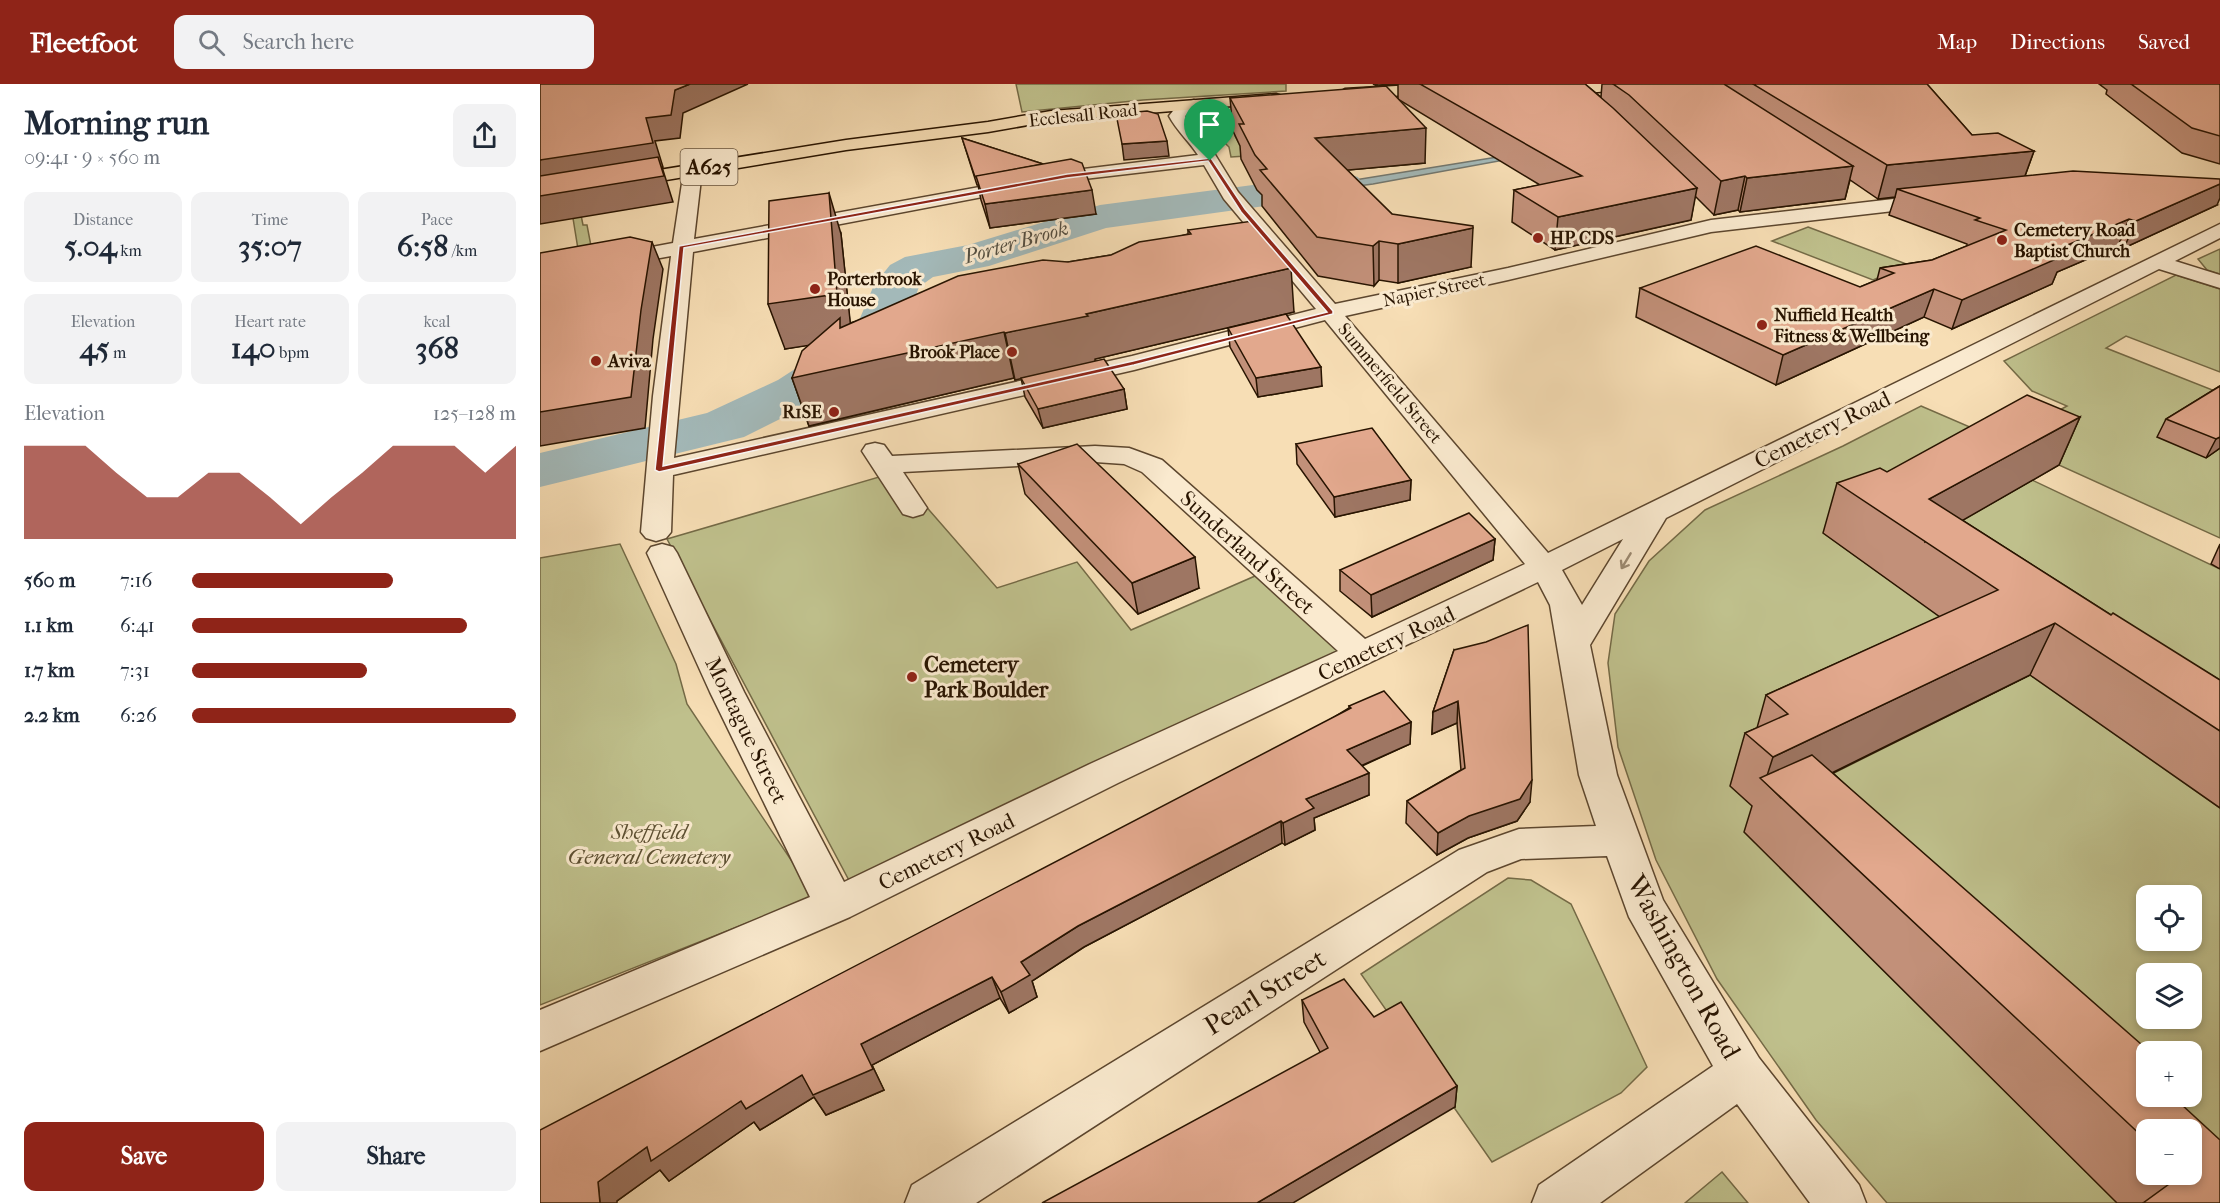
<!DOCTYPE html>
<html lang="en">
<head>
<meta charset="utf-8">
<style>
	:root { --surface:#fff; --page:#f2f2f3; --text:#1f2937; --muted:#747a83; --accent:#8f2418 }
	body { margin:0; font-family:"IM FELL French Canon",serif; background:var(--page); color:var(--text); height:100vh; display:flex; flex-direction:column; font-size:22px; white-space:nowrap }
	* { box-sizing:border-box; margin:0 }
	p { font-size:20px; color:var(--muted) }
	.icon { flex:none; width:33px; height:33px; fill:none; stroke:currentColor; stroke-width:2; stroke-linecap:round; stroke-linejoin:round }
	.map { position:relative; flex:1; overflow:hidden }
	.drawer { display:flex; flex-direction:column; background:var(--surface); width:540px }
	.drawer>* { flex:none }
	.fabs { position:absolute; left:1596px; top:801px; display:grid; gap:12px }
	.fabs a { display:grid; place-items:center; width:66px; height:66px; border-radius:12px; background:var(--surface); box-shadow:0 3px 9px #0003; font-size:30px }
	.pin { position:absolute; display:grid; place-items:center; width:51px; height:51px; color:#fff; margin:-62px -26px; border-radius:50% 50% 50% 0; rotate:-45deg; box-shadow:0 0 6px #0007 }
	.pin .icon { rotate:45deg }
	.round { display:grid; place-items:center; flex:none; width:63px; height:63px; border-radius:12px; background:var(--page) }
	.headline { display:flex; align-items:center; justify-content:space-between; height:102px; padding:0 24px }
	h1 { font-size:33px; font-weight:700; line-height:45px }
	.stats { display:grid; grid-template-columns:repeat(3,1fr); gap:9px; height:102px; padding:6px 24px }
	.stats div { display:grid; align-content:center; border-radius:12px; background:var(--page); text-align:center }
	.stats b { font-size:30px; font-weight:700 }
	.stats small { font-size:16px; font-weight:400 }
	.stats p { font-size:16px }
	.chart { height:168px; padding:12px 24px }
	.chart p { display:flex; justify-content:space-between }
	.chart svg { width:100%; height:108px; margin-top:6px; fill:var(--accent); opacity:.7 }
	.button { display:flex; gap:12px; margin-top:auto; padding:12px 24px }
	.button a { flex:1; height:69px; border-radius:12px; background:var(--accent); color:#fff; font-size:24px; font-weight:700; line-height:69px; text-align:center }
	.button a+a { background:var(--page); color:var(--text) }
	ul { padding:0 24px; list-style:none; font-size:20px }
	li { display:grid; grid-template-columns:96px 72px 1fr; align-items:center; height:45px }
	li i { height:15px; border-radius:8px; background:var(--accent) }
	header { display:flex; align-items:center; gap:36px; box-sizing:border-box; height:84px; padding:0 30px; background:var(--accent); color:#fff }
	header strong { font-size:28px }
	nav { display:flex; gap:33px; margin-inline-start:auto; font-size:21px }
	.search { width:420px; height:54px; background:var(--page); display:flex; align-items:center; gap:15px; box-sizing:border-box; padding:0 21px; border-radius:12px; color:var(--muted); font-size:22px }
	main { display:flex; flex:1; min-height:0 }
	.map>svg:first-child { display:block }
</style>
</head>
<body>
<header>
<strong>Fleetfoot</strong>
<div class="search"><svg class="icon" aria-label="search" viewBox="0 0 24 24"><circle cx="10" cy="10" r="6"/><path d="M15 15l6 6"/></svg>Search here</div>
<nav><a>Map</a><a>Directions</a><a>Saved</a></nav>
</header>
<main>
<section class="drawer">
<div class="headline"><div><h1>Morning run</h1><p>09:41 · 9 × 560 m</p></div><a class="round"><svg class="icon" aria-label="share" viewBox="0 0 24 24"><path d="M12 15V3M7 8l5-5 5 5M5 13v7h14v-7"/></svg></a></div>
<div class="stats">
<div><p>Distance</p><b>5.04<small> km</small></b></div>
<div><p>Time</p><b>35:07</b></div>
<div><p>Pace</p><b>6:58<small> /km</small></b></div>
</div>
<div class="stats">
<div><p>Elevation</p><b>45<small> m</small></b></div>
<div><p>Heart rate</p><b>140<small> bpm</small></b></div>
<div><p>kcal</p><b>368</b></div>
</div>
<div class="chart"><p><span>Elevation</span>125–128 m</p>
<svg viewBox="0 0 160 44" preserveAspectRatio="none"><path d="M0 44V6L10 6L20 6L30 17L40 27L50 27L60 17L70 17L80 27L90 38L100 27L110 17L120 6L130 6L140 6L150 17L160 6V44z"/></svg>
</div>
<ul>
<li><b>560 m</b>7:16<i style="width:62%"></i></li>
<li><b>1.1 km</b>6:41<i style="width:85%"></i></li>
<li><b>1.7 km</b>7:31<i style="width:54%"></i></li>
<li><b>2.2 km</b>6:26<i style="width:100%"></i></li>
</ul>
<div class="button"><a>Save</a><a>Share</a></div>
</section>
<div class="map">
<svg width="1680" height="1119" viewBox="0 0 1680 1119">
	<rect width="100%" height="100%" fill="#f7deb5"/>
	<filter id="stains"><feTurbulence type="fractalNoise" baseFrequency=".00333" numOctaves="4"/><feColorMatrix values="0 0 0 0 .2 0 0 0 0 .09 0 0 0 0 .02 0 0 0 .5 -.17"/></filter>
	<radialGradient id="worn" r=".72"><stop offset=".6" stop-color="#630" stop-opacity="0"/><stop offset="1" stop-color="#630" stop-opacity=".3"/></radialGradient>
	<g fill="#bfc08c" stroke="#746a46" stroke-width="1.5" fill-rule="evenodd">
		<polygon points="476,0 746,0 746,7 603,16 482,28"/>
		<polygon points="755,34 695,52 706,72 691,73 689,63 682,56 687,46"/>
		<polygon points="39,121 43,141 47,141 51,162 38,165 31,122"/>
		<polygon points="1268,143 1369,181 1333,196 1232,157"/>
		<polygon points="1680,165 1680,190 1667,186 1658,175"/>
		<polygon points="1636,191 1680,205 1680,288 1586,252 1566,264 1675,307 1680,364 1680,454 1499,372 1489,343 1527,322 1492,307 1464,277"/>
		<polygon points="1381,322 1467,359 1406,446 1492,396 1680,485 1680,620 1283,449 1415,544 1216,726 1580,1119 1347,1119 1276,1036 1177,895 1116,776 1078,663 1068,579 1075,530 1109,477 1165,426 1303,362"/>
		<polygon points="356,388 457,504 537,478 591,546 722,489 806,566 311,800 127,455"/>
		<polygon points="80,460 136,580 147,620 275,812 0,921 0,474"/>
		<path d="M1490,591L1680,724V1086L1652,1046H1606L1258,707ZM1606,812H1652V856H1606ZM1606,890H1652V934H1606ZM1606,968H1652V1012H1606Z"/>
		<polygon points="968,794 991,796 1031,820 1107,983 1081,1009 952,1078 821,890"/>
		<polygon points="1182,1088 1208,1119 1145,1119"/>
	</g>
	<g fill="#a3b9b9" stroke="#72776f" stroke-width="1.5">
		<polygon points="1002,69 833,100 712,116 707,110 796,99 976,70"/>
		<polygon points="669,115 673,122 585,134 581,126"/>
	</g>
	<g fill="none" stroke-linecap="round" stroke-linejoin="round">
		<polygon fill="#a3b9b9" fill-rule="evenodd" points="804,89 818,93 823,101 818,109 566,144 449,182 393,193 379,203 360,254 353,264 274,318 204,353 0,403 0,369 167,329 238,296 315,246 334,201 350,181 365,173 428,161 560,121"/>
		<g stroke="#5c462e" stroke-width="3">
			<path id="minor" d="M654,16L662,21L645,32L656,47L661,39L670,35L737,22L743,24L745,27L743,30L681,42L673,47L666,56L698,108L795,220L968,184L1171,136L1397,110L1404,112L1406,116L1404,120L1397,122L1171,148L968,196L805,232L1008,469L1680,140V154L1635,177L1680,191V204L1619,185L1126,434L1050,561L1077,691L1123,816L1219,974L1319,1101L1326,1119H1270L1197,1020L1060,1119H992L999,1101L1173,982L1089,833L1067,772L981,775L947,788L436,1119H365L372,1101L919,766L979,745L1056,742L1039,691L1010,521L998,498L578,699L310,833L0,967V926L270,813L170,608L107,469L111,463L122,460L133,463L137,469L204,608L304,798L552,679L798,567L602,388L584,380L555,378L363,388L387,424L383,430L373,433L363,430L322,367L326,361L335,359L344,361L352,372L555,362L589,364L622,376L825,555L985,480L785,236L594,286L133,391L131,448L126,454L116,457L106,454L101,448L113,312L131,172L0,196V184L133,159L144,86L147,82H159L162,86L154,155L527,87L658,71C649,57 637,47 629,32L636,23ZM664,81L684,115L776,225L592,272L134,374L153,168L527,97ZM1083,455L1042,521L1022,486Z"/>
		</g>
		<g stroke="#281401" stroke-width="3">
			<g id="major">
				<polygon points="890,0 970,0 962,5 805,15 797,10 805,5"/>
				<polygon points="1036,0 1106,0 1098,5 1004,12 996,7 1004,2"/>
				<polygon points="736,10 742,12 744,15 742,18 511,37 448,48 306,66 0,117 0,105 306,56 448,38 511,27"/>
			</g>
		</g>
		<use href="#minor" fill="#faeacf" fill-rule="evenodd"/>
		<use href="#major" fill="#f7deb5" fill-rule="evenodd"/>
	</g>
	<g fill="#c29079" stroke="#281401" stroke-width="1.5" fill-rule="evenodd">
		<polygon points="833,0 1045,0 1061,13 1062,0 1387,0 1432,51 1494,67 1485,92 1677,121 1584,164 1578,162 1517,188 1512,200 1412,245 1384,233 1236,301 1096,233 1100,204 1320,203 1337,196 1340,184 1392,176 1427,162 1427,160 1349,131 1355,113 1338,115 1310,96 1305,115 1200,128 1198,126 1174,131 1155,112 1151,136 1015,166 972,138 974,106 1000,101 858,15 885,79 807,86 852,130 931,183 858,199 839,196 834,202 778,192 722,122 722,111 717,106 701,75 700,62 693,47 690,14 858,15 858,0 837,2"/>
		<polygon points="1559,0 1680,0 1680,80 1642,69 1566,10 1567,6"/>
		<polygon points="422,54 503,80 556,130 450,144 441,116 438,101 437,101"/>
		<polygon points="648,146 754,228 746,230 782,302 718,313 690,263 688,244 741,231 555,275 555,277 584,305 587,325 503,344 485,313 481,294 475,296 474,294 269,342 252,294 268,261 245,265 301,150 310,239 528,178 571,171 648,150"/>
		<polygon points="1680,302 1680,364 1666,374 1617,353 1626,335"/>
		<path d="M1540,333L1519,381L1422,436L1571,531L1680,596V724L1490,591L1293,689L1644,1023L1680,1119H1577L1204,748L1212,722L1190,702L1205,649L1217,644L1226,611L1400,533L1283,449L1297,399L1347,388ZM1606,1046L1652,1090H1606Z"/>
		<polygon points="756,360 871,396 870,416 795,433 757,380"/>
		<polygon points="478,380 659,504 598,530 485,410"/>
		<polygon points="955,455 953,476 832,533 800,507 800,486"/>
		<polygon points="1680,460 1680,485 1671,480"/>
		<polygon points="914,566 990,718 977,737 928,754 897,771 866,739 867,717 921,686 917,639 892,650 893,628"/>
		<polygon points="809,622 871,638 870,660 822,682 829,711 774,734 775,746 745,761 742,759 544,863 492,897 497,913 469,929 460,914 332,981 344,1006 286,1031 274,1013 220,1046 214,1038 129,1097 120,1086 77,1117 0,1119 809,624"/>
		<polygon points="762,916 834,933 917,1002 915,1023 780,968 764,938"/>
	</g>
	<g fill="#9e7663" stroke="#281401" stroke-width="1.5">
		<polygon points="150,0 208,0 143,29 140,54 115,57 123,83 122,83 133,118 0,140 0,76 106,34 135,6"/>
		<polygon points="837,0 858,0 837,2"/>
		<polygon points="886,44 885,79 776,89 775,54"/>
		<polygon points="627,57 629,72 584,76 582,60"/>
		<polygon points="1494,67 1482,100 1357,105 1355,113 1338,115 1347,81"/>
		<polygon points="1313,82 1305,115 1200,128 1207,94"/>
		<polygon points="1205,92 1198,126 1174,131 1181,97"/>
		<polygon points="1680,100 1680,114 1677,121 1584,164 1596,137"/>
		<polygon points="1157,104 1151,136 1015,166 1018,133"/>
		<polygon points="552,106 556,130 450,144 445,120"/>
		<polygon points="289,109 301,150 312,255 464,248 474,294 269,342 252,294 304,256 245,265 228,220"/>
		<polygon points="1589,135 1578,162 1517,188 1512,200 1412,245 1422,216 1511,168"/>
		<polygon points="933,144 931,183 858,199 858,160"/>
		<polygon points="839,157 839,196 834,202 833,162"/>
		<polygon points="112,158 123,185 113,255 105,344 0,362 0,328"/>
		<polygon points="751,184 754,228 555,275 555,278 475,296 465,249 546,230"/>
		<polygon points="1394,205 1384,233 1236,301 1243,271"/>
		<polygon points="781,283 782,302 718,313 716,294"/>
		<polygon points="584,305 587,325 503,344 498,325"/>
		<polygon points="1540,333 1519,381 1385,458 1389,415"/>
		<polygon points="1680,353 1680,364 1666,374 1676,355"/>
		<polygon points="871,396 870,416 795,433 794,413"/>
		<polygon points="955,455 953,476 832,533 831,511"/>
		<polygon points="655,473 659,504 598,530 592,499"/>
		<polygon points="1515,539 1490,591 1241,714 1225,698 1233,673"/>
		<polygon points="918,617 917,639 892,650 893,628"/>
		<polygon points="871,638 870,660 807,688 807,666"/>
		<polygon points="829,689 829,711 774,734 775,746 745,761 743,739 766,715"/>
		<polygon points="992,696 990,718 977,737 928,754 897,771 898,749"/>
		<polygon points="741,737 742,759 544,863 492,897 497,913 469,929 461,908 481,878 538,842"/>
		<polygon points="452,893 460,914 332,981 344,1006 286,1031 274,1013 220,1046 214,1038 129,1097 120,1086 77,1117 77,1119 60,1119 58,1098 107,1063 201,1017 262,991 321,960"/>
		<polygon points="917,1002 915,1023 753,1119 717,1119"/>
		<polygon points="1657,1008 1624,1046 1641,1020"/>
	</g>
	<g fill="#e2a88d" stroke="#281401" stroke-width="1.5">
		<polygon points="0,0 150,0 135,6 131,31 106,34 113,59 0,76"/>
		<polygon points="880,0 1045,0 1073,24 1157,104 1018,133 974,106 1042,92"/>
		<polygon points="1073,0 1184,0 1313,82 1207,94 1205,92 1181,97 1089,11"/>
		<polygon points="1213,0 1387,0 1432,51 1458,49 1494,67 1347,81"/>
		<polygon points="1591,0 1680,0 1680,52 1652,44"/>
		<polygon points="846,2 886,44 775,54 852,130 933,142 933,144 858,160 839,157 833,162 777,153 720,86 727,85 715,71 699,40 704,40 690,14"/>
		<polygon points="607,27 618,30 627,57 582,60 576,30"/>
		<polygon points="422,54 503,80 435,93"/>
		<polygon points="118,73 124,92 0,112 0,92"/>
		<polygon points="531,75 542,79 552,106 445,120 436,92"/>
		<polygon points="1533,87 1680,95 1680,100 1596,137 1589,135 1511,168 1523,172 1422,216 1394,205 1243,271 1100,204 1216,162 1320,203 1354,189 1340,184 1392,176 1466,146 1435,136 1440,134 1357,105"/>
		<polygon points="289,109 297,210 228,220 229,117"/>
		<polygon points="713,137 751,184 546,230 548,232 465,249 464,248 252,294 262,267 300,234 300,244 418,192 503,176 528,178 571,171 599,158 651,150 648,146"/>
		<polygon points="90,153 112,158 101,226 91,313 0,328 0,169"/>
		<polygon points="746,230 781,283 716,294 688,244"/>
		<polygon points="564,275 584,305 498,325 481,294"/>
		<polygon points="1680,302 1680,353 1676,355 1626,335"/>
		<polygon points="1487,311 1540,333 1389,415 1571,531 1573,529 1680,596 1680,647 1515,539 1233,673 1205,649 1248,630 1226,611 1458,506 1297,399 1340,384 1347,388"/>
		<polygon points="832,344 871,396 794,413 756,360"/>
		<polygon points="537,360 655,473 592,499 478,380"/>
		<polygon points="929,429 955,455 831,511 800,486"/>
		<polygon points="988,541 992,696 980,715 929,732 898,749 867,717 925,684 918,617 893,628 914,566 946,558"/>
		<polygon points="844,607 871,638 807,666 829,689 766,715 774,724 743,739 741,737 538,842 481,878 490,891 461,908 452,893 321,960 333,985 273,1011 262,991 206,1025 201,1017 111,1077 107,1063 58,1098 60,1119 0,1119 0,1046 811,624 809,622"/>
		<polygon points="1272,671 1610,968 1606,968 1606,1012 1651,1012 1641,1020 1680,1056 1680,1119 1603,1119 1643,1090 1652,1090 1652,1046 1606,1046 1606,1056 1220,694"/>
		<polygon points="804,895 834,933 861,918 917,1002 717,1119 502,1119 788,964 762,916"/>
		<polygon points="1652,1004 1657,1008 1652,1012"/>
	</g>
	<defs><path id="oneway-shaft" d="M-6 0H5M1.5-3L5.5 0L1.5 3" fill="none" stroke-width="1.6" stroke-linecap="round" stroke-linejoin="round" transform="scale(1.5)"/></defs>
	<use stroke="#9c8a72" href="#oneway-shaft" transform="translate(1086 477) rotate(121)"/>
	<path fill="#8f2418" stroke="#fff" stroke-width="1.5" fill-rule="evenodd" d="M671,74L705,125L793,227V230L594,281L119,388L115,386L139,162L527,90ZM668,77L701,128L787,228L593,277L123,382L144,164L527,94Z"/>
	<g fill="#8f2418" stroke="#faeacf" stroke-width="2">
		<circle cx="998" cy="154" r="6"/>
		<circle cx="1462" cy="156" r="6"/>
		<circle cx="275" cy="205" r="6"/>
		<circle cx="1222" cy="241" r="6"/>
		<circle cx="472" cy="268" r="6"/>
		<circle cx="56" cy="277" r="6"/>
		<circle cx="294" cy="328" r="6"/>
		<circle cx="372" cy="593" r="6"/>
	</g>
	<g text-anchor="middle" stroke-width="6" stroke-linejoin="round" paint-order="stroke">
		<g font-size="18" fill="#281401" stroke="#faeacf">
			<text transform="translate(543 31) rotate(-6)" y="6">Ecclesall Road</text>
			<text transform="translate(894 206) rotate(-12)" y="6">Napier Street</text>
			<text transform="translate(850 299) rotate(50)" y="6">Summerfield Street</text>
		</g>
		<g font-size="18" font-weight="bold" fill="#281401" stroke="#faeacf" text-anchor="start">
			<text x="1474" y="152">Cemetery Road<tspan x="1474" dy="21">Baptist Church</tspan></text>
			<text x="1010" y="160">HP CDS</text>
			<text x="287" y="201">Porterbrook<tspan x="287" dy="21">House</tspan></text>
			<text x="1234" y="237">Nuffield Health<tspan x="1234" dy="21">Fitness &amp; Wellbeing</tspan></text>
			<text x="460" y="274" text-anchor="end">Brook Place</text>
			<text x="68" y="283">Aviva</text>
			<text x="282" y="334" text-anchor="end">R1SE</text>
		</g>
		<g font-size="20" font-style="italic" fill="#534e41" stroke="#faeacf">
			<text transform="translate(476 158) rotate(-16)" y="7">Porter Brook</text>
		</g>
		<rect fill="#faeacf" stroke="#67543f" stroke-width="1.5" x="140.5" y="65" width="57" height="36" rx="4.5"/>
		<g font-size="21" font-weight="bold" fill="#281401">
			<text x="169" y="90">A625</text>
		</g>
		<g font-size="22" fill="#281401" stroke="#faeacf">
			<text transform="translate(1282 345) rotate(-26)" y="8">Cemetery Road</text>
			<text transform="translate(708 468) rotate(42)" y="8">Sunderland Street</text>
			<text transform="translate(846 559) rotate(-25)" y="8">Cemetery Road</text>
			<text transform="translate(207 646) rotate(64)" y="8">Montague Street</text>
			<text transform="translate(406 767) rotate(-26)" y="8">Cemetery Road</text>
		</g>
		<g font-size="22" font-weight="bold" fill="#281401" stroke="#faeacf" text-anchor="start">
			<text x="384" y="588">Cemetery<tspan x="384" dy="25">Park Boulder</tspan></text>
		</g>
		<g font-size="22" font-style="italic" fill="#5d5032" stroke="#faeacf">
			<text x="109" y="755">Sheffield<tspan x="109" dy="25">General Cemetery</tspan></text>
		</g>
		<g font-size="27" fill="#281401" stroke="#faeacf">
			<text transform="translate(1144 883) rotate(61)" y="9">Washington Road</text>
			<text transform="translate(725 908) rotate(-32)" y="9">Pearl Street</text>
		</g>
	</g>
	<rect width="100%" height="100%" filter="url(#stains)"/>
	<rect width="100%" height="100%" fill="url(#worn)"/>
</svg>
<div class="fabs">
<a><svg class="icon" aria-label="locate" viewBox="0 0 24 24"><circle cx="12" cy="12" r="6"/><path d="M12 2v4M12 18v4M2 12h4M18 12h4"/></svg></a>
<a><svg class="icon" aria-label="layers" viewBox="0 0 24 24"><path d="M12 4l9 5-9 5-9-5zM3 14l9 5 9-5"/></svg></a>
<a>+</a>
<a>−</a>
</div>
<div class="pin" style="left:670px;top:77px;background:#1e9e55"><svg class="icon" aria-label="arrive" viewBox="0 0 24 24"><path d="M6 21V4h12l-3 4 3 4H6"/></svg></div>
</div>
</main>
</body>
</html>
